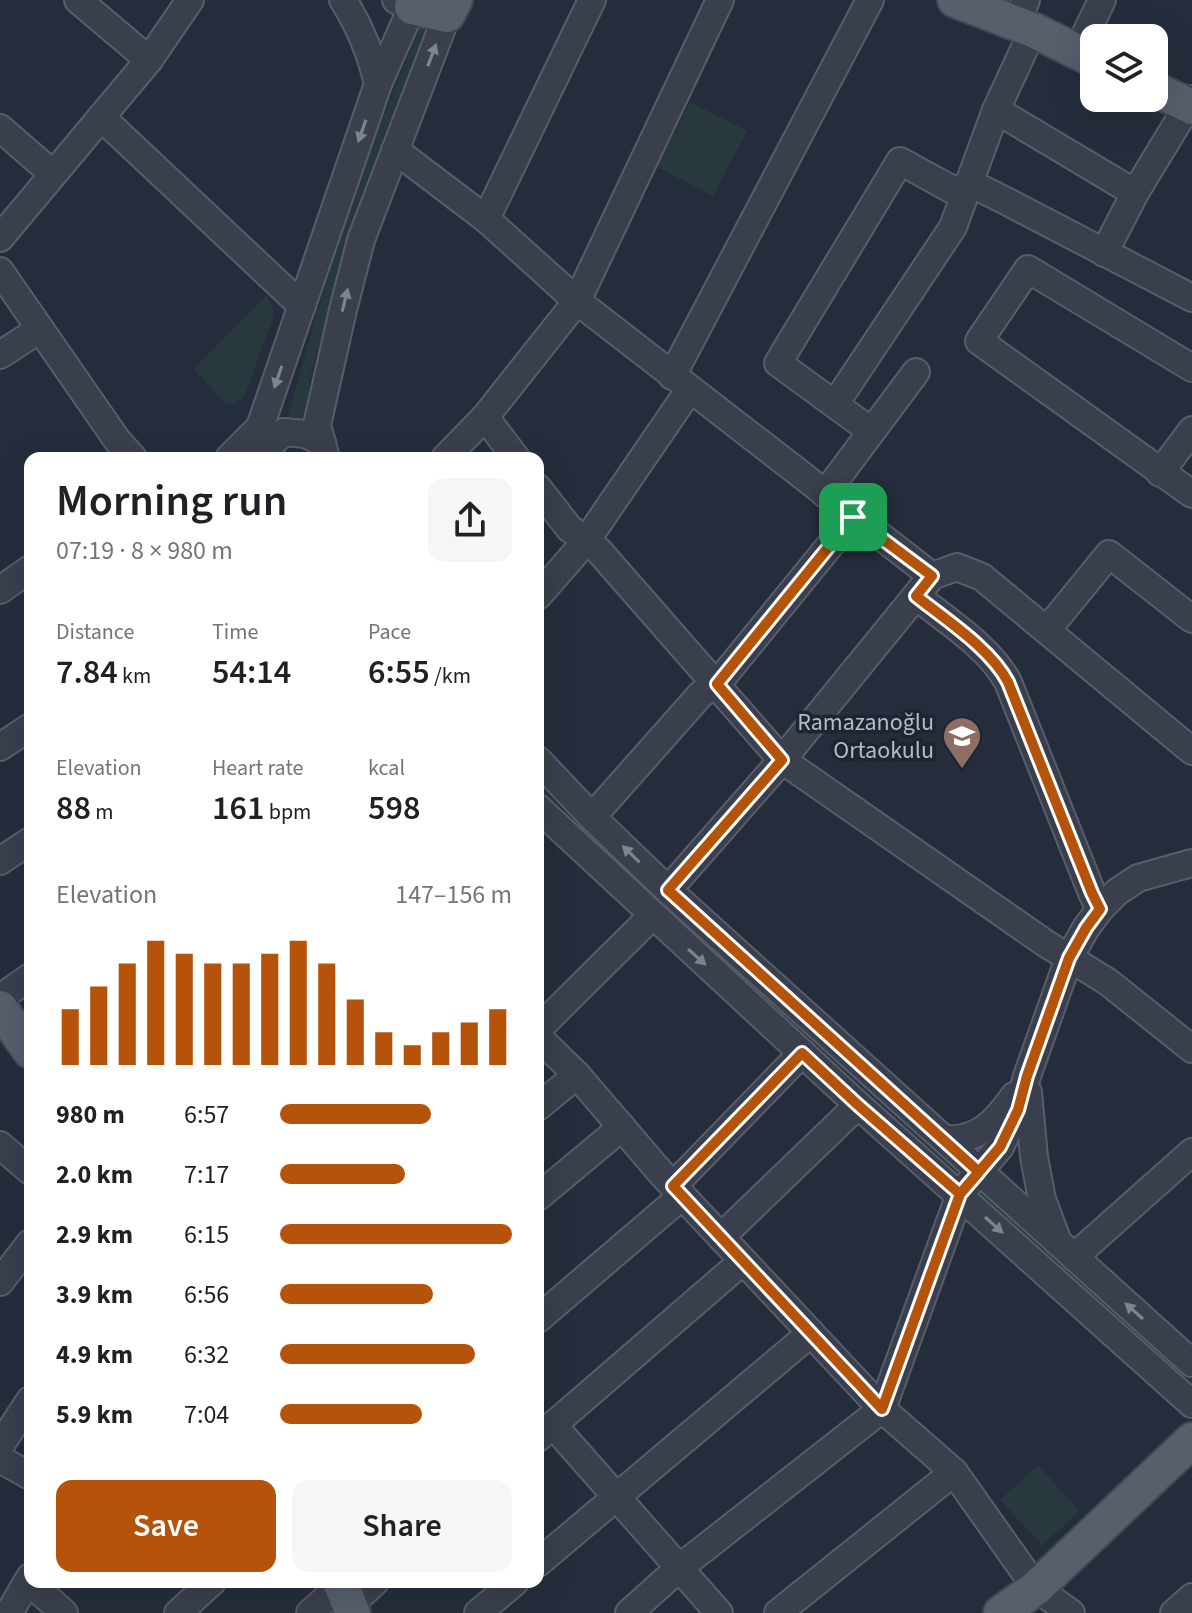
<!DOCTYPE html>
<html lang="en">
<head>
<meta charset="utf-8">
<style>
	:root { --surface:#fff; --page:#f6f6f6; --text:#202124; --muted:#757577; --accent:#b45309 }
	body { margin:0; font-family:"Source Sans 3",sans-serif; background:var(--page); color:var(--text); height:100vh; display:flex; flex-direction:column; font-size:30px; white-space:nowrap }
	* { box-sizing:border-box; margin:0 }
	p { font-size:26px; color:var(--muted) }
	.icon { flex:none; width:44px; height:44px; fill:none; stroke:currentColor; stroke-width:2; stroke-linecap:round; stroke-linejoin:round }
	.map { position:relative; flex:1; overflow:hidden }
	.drawer { position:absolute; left:24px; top:452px; width:520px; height:1136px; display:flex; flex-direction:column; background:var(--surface); border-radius:16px; box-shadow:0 8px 32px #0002 }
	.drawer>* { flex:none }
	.fabs { position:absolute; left:1080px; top:24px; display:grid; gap:16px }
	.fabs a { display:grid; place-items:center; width:88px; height:88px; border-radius:16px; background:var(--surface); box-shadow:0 8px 32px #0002; font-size:40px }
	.pin { position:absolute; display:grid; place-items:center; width:68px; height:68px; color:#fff; margin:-34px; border-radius:16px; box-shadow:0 4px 12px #0006 }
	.round { display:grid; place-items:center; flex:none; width:84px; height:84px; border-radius:16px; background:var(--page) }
	.overview { display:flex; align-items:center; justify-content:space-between; height:136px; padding:0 32px }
	h1 { font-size:44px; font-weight:600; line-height:60px }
	.stats { display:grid; grid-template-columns:repeat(3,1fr); gap:12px; height:136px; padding:8px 32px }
	.stats div { display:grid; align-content:center }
	.stats b { font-size:34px; font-weight:600 }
	.stats small { font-size:22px; font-weight:400 }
	.stats p { font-size:22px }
	.chart { height:224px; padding:16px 32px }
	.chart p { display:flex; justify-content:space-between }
	.chart svg { width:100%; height:144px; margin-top:8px; stroke:var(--accent); stroke-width:6 }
	.primary-button { display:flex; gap:16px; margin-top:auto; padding:16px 32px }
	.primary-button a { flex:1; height:92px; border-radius:16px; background:var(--accent); color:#fff; font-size:32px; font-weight:600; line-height:92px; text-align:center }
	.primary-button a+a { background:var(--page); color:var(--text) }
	ul { padding:0 32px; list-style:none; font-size:26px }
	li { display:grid; grid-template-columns:128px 96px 1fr; align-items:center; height:60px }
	li i { height:20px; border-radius:10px; background:var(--accent) }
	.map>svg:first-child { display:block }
</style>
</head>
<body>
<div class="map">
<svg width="1192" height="1613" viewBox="0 0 1192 1613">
	<rect width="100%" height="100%" fill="#252d3c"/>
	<g fill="#27393d">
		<polygon points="421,24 430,28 383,143 346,248 310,378 305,425 288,417 336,243 374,139"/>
		<polygon points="690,102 747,131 713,196 657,167"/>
		<polygon points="266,295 272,304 274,316 244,397 232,405 224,403 194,369"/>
		<polygon points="538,776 962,1172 955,1180 538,790"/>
		<polygon points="982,1188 1192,1375 1192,1391 975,1196"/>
		<polygon points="1038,1465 1080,1511 1042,1545 1000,1500"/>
	</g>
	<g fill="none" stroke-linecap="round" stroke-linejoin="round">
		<g stroke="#575d6a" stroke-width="30">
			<g id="minor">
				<polyline points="78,0 149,60"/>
				<path d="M343,0C359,25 371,54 378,84"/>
				<polyline points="1017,24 1026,0"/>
				<polyline points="1077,52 1102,0"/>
				<polyline points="996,110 1135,193"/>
				<polyline points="101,117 302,306"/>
				<polyline points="0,128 53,174"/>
				<polyline points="395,150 486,219 577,301 932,576"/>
				<polyline points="486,219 592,0"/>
				<polyline points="0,238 149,60 190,0"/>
				<polyline points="1104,253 1135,193 1192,99"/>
				<polyline points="0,271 117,440 133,458"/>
				<polyline points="0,355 40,329"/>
				<polyline points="1192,368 1028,269 979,341 1192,494"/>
				<polyline points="672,376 870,0"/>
				<polyline points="835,404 953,227 996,110 1033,30"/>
				<polyline points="485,417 516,458"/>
				<polyline points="871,431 778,363 900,161 951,189 980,188 1006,201 1192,298"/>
				<polyline points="264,450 284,432 305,434 322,442"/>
				<polyline points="229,458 260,427"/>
				<polyline points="265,458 260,427 378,84 412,7 396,0"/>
				<polyline points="326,458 317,425 343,310 361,240 447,15"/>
				<polyline points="445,458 485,417 577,301 720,0"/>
				<polyline points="1160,473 1192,430"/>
				<polyline points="538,488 569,528 599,551 782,760 1045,943 1108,982 1192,1049"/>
				<polyline points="825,494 916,372"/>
				<polyline points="0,590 30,569"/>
				<polyline points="538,596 586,541 690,389"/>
				<path d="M916,596C947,621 989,647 1008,682L1092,893L1100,909"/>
				<polyline points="1047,630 1109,554 1192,619"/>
				<polyline points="0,747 30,727"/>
				<polyline points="538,760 592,817 668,890 1192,1363"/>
				<polyline points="538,808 858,1105 1192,1404"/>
				<polyline points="592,817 701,694 717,684 853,517"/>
				<polyline points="0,861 30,841"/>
				<polyline points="668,890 782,760 932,576 957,567 982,577 1192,751"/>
				<polyline points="0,998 30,977"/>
				<polyline points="538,1029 652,916"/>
				<polyline points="538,1037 577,1075 661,1173 882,1409 954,1472 1036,1588 1071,1613"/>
				<polyline points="1028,1092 1034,1157 1042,1199 1056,1237"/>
				<polyline points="538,1107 577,1075"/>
				<path d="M944,1139C977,1142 996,1122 1014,1096"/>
				<polyline points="0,1145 30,1171"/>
				<polyline points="673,1186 802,1053"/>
				<polyline points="538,1197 622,1127"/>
				<polyline points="721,1237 858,1105"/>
				<polyline points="1074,1257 1192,1152"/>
				<polyline points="0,1282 30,1243"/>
				<polyline points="538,1319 682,1196"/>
				<polyline points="553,1425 719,1613"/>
				<polyline points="538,1438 743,1261"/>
				<polyline points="0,1446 30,1400"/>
				<polyline points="0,1459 30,1476"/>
				<polyline points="538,1563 811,1333"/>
				<polyline points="28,1581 64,1613"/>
				<polyline points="350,1605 375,1582"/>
				<polyline points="9,1613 30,1577"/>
				<polyline points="178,1613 212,1582"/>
				<polyline points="310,1613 342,1584"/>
				<polyline points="478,1613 515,1582"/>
				<polyline points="629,1613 678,1569 882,1409 960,1194 1000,1147 1018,1110 1027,1076 1069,958 1086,928 1100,909 1117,892 1138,878 1192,863"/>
				<polyline points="778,1613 954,1472"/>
				<polyline points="1174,1613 1192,1597"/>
			</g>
		</g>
		<g stroke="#424855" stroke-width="38">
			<g id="major">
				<polyline points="415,0 412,7 447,15 455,0"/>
				<polyline points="955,0 1033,30 1094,60"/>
				<polyline points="1154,89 1192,107"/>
				<polyline points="0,1008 30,1051"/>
				<polyline points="340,1582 353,1613"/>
				<polyline points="1001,1613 1036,1588 1192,1440"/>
			</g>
		</g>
		<use href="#minor" stroke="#393f4c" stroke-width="26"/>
		<use href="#major" stroke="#575e6c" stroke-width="34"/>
	</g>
	<defs><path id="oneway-solid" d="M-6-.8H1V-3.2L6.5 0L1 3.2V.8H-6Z" transform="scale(2)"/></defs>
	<g fill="#7d8390">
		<use href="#oneway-solid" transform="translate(432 55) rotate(-69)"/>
		<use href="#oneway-solid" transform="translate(362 131) rotate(109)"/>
		<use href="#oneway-solid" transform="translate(345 300) rotate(-76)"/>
		<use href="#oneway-solid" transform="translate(278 377) rotate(109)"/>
		<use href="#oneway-solid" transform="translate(631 854) rotate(-136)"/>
		<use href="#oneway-solid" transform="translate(697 957) rotate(42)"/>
		<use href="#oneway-solid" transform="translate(994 1225) rotate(42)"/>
		<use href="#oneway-solid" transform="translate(1134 1311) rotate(-138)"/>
	</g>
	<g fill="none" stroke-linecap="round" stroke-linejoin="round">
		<g stroke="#fff" stroke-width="16">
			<path id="route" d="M853,517L932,576L916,596C946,620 990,648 1008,682L1092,893L1100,909L1086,928L1069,958L1027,1076L1018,1110L1000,1147L960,1194L858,1105L802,1053L673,1186L882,1409L960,1194L979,1172L668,890L782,760L717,684L853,517"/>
		</g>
		<use href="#route" stroke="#b45309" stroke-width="10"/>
	</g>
	<defs>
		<g id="school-pin" transform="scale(2)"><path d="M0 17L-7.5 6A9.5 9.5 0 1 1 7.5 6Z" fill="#8d6e63" stroke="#1e2431"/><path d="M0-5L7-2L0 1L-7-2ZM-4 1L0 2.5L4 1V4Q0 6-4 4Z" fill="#fff"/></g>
	</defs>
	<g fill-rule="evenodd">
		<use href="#school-pin" x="962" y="736"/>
	</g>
	<g text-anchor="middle" stroke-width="7" stroke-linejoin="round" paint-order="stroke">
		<g font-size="24" fill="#b5bac7" stroke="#1e2431" text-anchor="end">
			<text x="934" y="730">Ramazanoğlu<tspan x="934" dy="28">Ortaokulu</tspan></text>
		</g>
	</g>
</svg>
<div class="fabs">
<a><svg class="icon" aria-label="layers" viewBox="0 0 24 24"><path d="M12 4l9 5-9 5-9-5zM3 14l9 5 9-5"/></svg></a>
</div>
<div class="pin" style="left:853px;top:517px;background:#1e9e55"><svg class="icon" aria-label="arrive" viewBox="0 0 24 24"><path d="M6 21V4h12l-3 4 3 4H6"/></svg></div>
<section class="drawer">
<div class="overview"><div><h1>Morning run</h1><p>07:19 · 8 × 980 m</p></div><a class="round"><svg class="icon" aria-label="share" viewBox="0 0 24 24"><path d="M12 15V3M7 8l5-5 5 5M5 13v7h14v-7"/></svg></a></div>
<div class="stats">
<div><p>Distance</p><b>7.84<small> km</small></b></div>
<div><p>Time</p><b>54:14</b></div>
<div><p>Pace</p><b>6:55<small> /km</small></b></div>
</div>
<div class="stats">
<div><p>Elevation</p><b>88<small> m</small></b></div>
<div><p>Heart rate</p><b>161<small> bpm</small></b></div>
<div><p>kcal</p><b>598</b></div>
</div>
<div class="chart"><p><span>Elevation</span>147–156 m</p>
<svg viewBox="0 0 160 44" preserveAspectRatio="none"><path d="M5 44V27M15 44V20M25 44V13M35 44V6M45 44V10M55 44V13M65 44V13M75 44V10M85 44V6M95 44V13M105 44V24M115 44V34M125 44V38M135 44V34M145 44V31M155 44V27"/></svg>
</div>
<ul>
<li><b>980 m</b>6:57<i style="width:65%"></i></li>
<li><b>2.0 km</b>7:17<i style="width:54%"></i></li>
<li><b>2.9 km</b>6:15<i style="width:100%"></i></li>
<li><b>3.9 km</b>6:56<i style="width:66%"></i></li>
<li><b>4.9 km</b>6:32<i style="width:84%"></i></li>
<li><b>5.9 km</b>7:04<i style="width:61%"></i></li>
</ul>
<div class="primary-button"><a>Save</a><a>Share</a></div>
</section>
</div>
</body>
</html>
